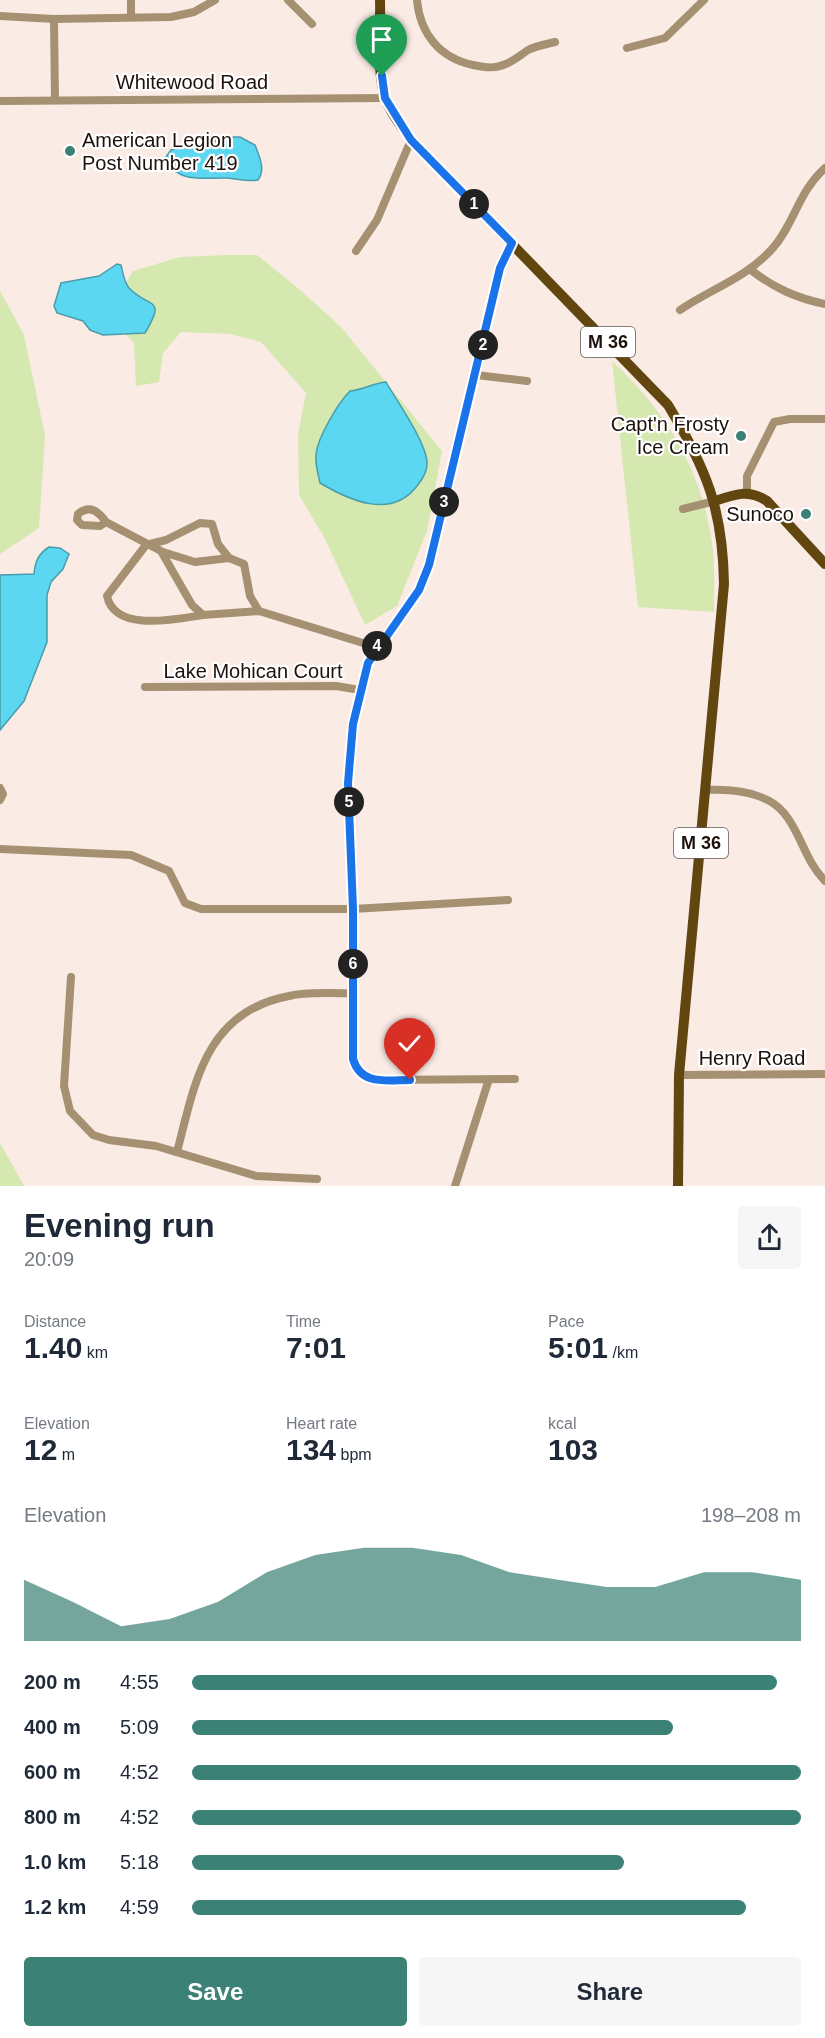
<!DOCTYPE html>
<html lang="en">
<head>
<meta charset="utf-8">
<style>
	:root { --surface:#fff; --page:#f6f6f7; --text:#1f2937; --muted:#747a83; --accent:#3b8176 }
	body { margin:0; font-family:Arial,sans-serif; background:var(--page); color:var(--text); height:100vh; display:flex; flex-direction:column; font-size:22px; white-space:nowrap }
	* { box-sizing:border-box; margin:0 }
	p { font-size:20px; color:var(--muted) }
	.icon { flex:none; width:33px; height:33px; fill:none; stroke:currentColor; stroke-width:2; stroke-linecap:round; stroke-linejoin:round }
	.map { position:relative; height:1186px; overflow:hidden }
	.details { display:flex; flex-direction:column; background:var(--surface); flex:1 }
	.details>* { flex:none }
	.pin { position:absolute; display:grid; place-items:center; width:51px; height:51px; color:#fff; margin:-62px -26px; border-radius:50% 50% 50% 0; rotate:-45deg; box-shadow:0 0 6px #0007 }
	.pin .icon { rotate:45deg }
	.km { position:absolute; width:30px; height:30px; margin:-15px; border-radius:50%; background:#222; color:#fff; font-size:16px; line-height:30px; text-align:center }
	.round { display:grid; place-items:center; flex:none; width:63px; height:63px; border-radius:6px; background:var(--page) }
	.headline { display:flex; align-items:center; justify-content:space-between; height:102px; padding:0 24px }
	h1 { font-size:33px; font-weight:700; line-height:45px }
	.metrics { display:grid; grid-template-columns:repeat(3,1fr); gap:9px; height:102px; padding:6px 24px }
	.metrics div { display:grid; align-content:center }
	.metrics b { font-size:30px; font-weight:700 }
	.metrics small { font-size:16px; font-weight:400 }
	.metrics p { font-size:16px }
	.chart { height:168px; padding:12px 24px }
	.chart p { display:flex; justify-content:space-between }
	.chart svg { width:100%; height:108px; margin-top:6px; fill:var(--accent); opacity:.7 }
	.primary-button { display:flex; gap:12px; margin-top:auto; padding:12px 24px }
	.primary-button a { flex:1; height:69px; border-radius:6px; background:var(--accent); color:#fff; font-size:24px; font-weight:700; line-height:69px; text-align:center }
	.primary-button a+a { background:var(--page); color:var(--text) }
	ul { padding:0 24px; list-style:none; font-size:20px }
	li { display:grid; grid-template-columns:96px 72px 1fr; align-items:center; height:45px }
	li i { height:15px; border-radius:8px; background:var(--accent) }
	.map>svg:first-child { display:block }
</style>
</head>
<body>
<div class="map">
<svg width="825" height="1186" viewBox="0 0 825 1186">
	<rect width="100%" height="100%" fill="#faebe5"/>
	<g fill="#d5e8b0">
		<polygon points="226,255 257,255 299,289 341,327 442,451 427,531 397,606 365,625 324,537 299,495 298,435 306,393 261,342 231,334 181,332 163,353 159,382 136,386 134,343 106,314 133,271 180,257"/>
		<polygon points="0,291 24,335 45,436 39,528 0,554"/>
		<path d="M612,361C668,413 705,475 713,552C715,572 714,592 714,612L638,607Z"/>
		<polygon points="0,1143 24,1186 0,1186"/>
	</g>
	<g fill="#5cd7f1" stroke="#499cac" stroke-width="1.5">
		<path d="M233,137H240L255,145C259,156 266,169 258,180C246,182 235,178 224,178C202,178 174,183 166,157L171,150Z"/>
		<path d="M117,264L121,265C123,273 124,282 129,288C149,309 167,296 145,333L103,335L90,330L83,321L57,313L54,306L61,283L99,276Z"/>
		<path d="M386,382C398,403 424,439 427,461C428,470 422,480 417,486C391,520 349,500 320,483C318,473 315,465 316,454C318,437 338,403 350,391C363,390 373,383 386,382Z"/>
		<path d="M49,547L60,548L69,554L63,569L51,582L47,595V642L24,701L0,730V575L34,574C35,562 38,554 49,547Z"/>
	</g>
	<g fill="none" stroke-linecap="round" stroke-linejoin="round">
		<g stroke="#a59171" stroke-width="8">
			<polyline points="131,0 131,17"/>
			<polyline points="288,0 312,24"/>
			<path d="M417,0C420,34 440,58 473,65C482,67 492,69 500,66C512,63 519,56 528,50C536,46 547,44 555,42"/>
			<polyline points="0,16 54,19 171,17 194,12 215,0"/>
			<polyline points="54,19 55,100"/>
			<polyline points="627,48 665,38 704,0"/>
			<polyline points="0,101 385,98"/>
			<polyline points="512,243 500,268 425,577 411,601 376,647 368,663 353,724 348,783 353,909 355,1065 363,1076 377,1080 515,1079"/>
			<polyline points="356,251 377,220 411,140"/>
			<path d="M751,270C774,288 796,298 825,304"/>
			<path d="M680,310C711,289 746,278 772,249C794,225 798,192 825,168"/>
			<polyline points="476,375 527,381"/>
			<polyline points="747,492 747,476 774,422 790,419 825,419"/>
			<polyline points="683,509 715,501"/>
			<path d="M106,522C99,512 90,504 78,514L77,520L82,525L100,526L106,522L161,551L192,605L203,615L259,611L376,647"/>
			<polyline points="163,552 195,562 229,558 244,564 250,596 259,611"/>
			<path d="M203,615C176,619 115,633 107,596L146,545L166,540L200,523L212,524L218,544L229,558"/>
			<polyline points="145,687 336,686 360,690"/>
			<polyline points="0,788 3,794 0,800"/>
			<path d="M705,790C731,789 766,791 784,813C801,833 804,859 825,881"/>
			<polyline points="0,849 131,855 169,871 185,903 201,909 353,909 508,900"/>
			<polyline points="71,977 64,1086 70,1111 93,1135 109,1140 156,1146 256,1176 317,1179"/>
			<polyline points="679,1075 825,1074"/>
			<path d="M177,1152C195,1083 205,1012 289,996C309,991 332,994 353,993"/>
			<polyline points="455,1186 489,1079"/>
		</g>
		<g stroke="#624610" stroke-width="10">
			<path d="M380,0C381,28 376,74 386,100C391,114 402,127 411,140L668,405C706,468 723,509 724,584L679,1075L678,1186"/>
			<path d="M715,501C735,494 749,489 767,501L825,564"/>
		</g>
	</g>
	<g fill="none" stroke-linecap="round" stroke-linejoin="round">
		<g stroke="#fff" stroke-width="12">
			<path id="route" d="M382,76L385,98L411,140L512,243L500,268L429,565L419,590L368,663L353,724L348,783L353,909V1059C361,1086 387,1080 410,1080"/>
		</g>
		<use href="#route" stroke="#1a73e8" stroke-width="8"/>
	</g>
	<g fill="#3b8176" stroke="#fff" stroke-width="2">
		<circle cx="70" cy="151" r="6"/>
		<circle cx="741" cy="436" r="6"/>
		<circle cx="806" cy="514" r="6"/>
	</g>
	<g text-anchor="middle" stroke-width="4.5" stroke-linejoin="round" paint-order="stroke">
		<g fill="#fff" stroke="#615854" stroke-width="1.5">
			<rect x="581" y="327" width="54" height="30" rx="4.5"/>
			<rect x="674" y="828" width="54" height="30" rx="4.5"/>
		</g>
		<g font-size="18" font-weight="bold" fill="#1d110b">
			<text x="608" y="348">M 36</text>
			<text x="701" y="849">M 36</text>
		</g>
		<g font-size="20" fill="#1d110b" stroke="#fff">
			<text x="192" y="89">Whitewood Road</text>
			<text x="253" y="678">Lake Mohican Court</text>
			<text x="752" y="1065">Henry Road</text>
		</g>
		<g font-size="20" fill="#1d110b" stroke="#fff" text-anchor="end">
			<text x="82" y="147" text-anchor="start">American Legion<tspan x="82" dy="23">Post Number 419</tspan></text>
			<text x="729" y="431">Capt'n Frosty<tspan x="729" dy="23">Ice Cream</tspan></text>
			<text x="794" y="521">Sunoco</text>
		</g>
	</g>
</svg>
<div class="pin" style="left:382px;top:76px;background:#1e9e55"><svg class="icon" aria-label="arrive" viewBox="0 0 24 24"><path d="M6 21V4h12l-3 4 3 4H6"/></svg></div>
<div class="pin" style="left:410px;top:1080px;background:#d93025"><svg class="icon" aria-label="check" viewBox="0 0 24 24"><path d="M5 12l5 5 9-10"/></svg></div>
<b class="km" style="left:474px;top:204px">1</b>
<b class="km" style="left:483px;top:345px">2</b>
<b class="km" style="left:444px;top:502px">3</b>
<b class="km" style="left:377px;top:646px">4</b>
<b class="km" style="left:349px;top:802px">5</b>
<b class="km" style="left:353px;top:964px">6</b>
</div>
<section class="details">
<div class="headline"><div><h1>Evening run</h1><p>20:09</p></div><a class="round"><svg class="icon" aria-label="share" viewBox="0 0 24 24"><path d="M12 15V3M7 8l5-5 5 5M5 13v7h14v-7"/></svg></a></div>
<div class="metrics">
<div><p>Distance</p><b>1.40<small> km</small></b></div>
<div><p>Time</p><b>7:01</b></div>
<div><p>Pace</p><b>5:01<small> /km</small></b></div>
</div>
<div class="metrics">
<div><p>Elevation</p><b>12<small> m</small></b></div>
<div><p>Heart rate</p><b>134<small> bpm</small></b></div>
<div><p>kcal</p><b>103</b></div>
</div>
<div class="chart"><p><span>Elevation</span>198–208 m</p>
<svg viewBox="0 0 160 44" preserveAspectRatio="none"><path d="M0 44V19L10 28L20 38L30 35L40 28L50 16L60 9L70 6L80 6L90 9L100 16L110 19L120 22L130 22L140 16L150 16L160 19V44z"/></svg>
</div>
<ul>
<li><b>200 m</b>4:55<i style="width:96%"></i></li>
<li><b>400 m</b>5:09<i style="width:79%"></i></li>
<li><b>600 m</b>4:52<i style="width:100%"></i></li>
<li><b>800 m</b>4:52<i style="width:100%"></i></li>
<li><b>1.0 km</b>5:18<i style="width:71%"></i></li>
<li><b>1.2 km</b>4:59<i style="width:91%"></i></li>
</ul>
<div class="primary-button"><a>Save</a><a>Share</a></div>
</section>
</body>
</html>
